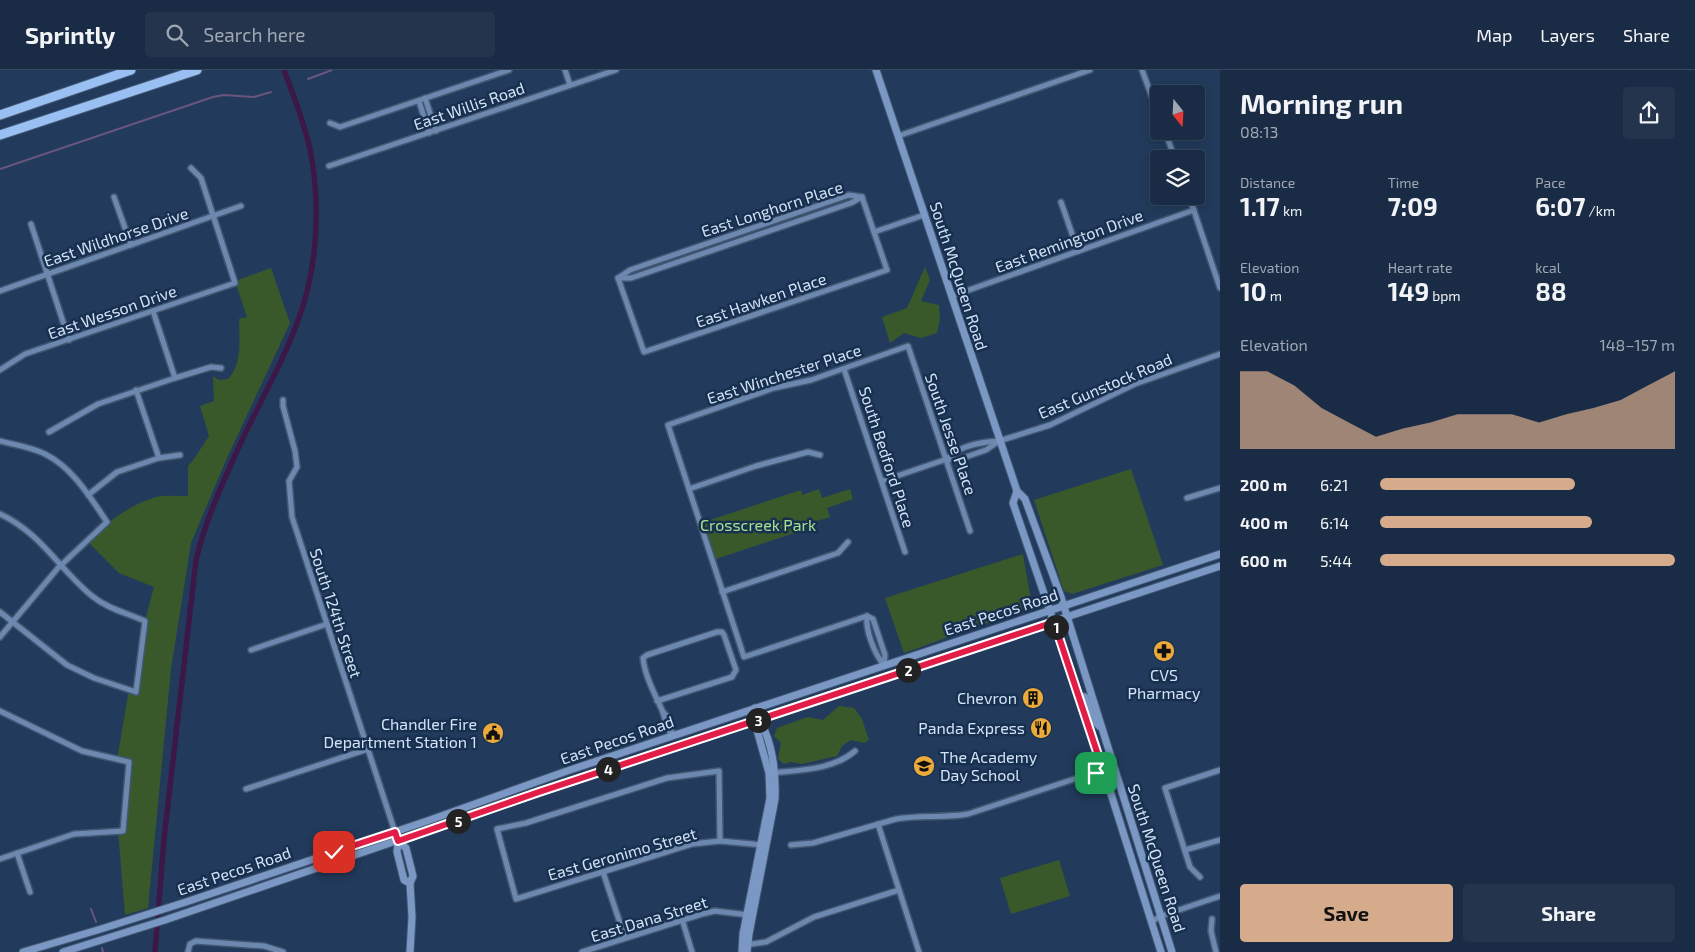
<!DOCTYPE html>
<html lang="en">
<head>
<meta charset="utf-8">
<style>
	:root { --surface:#1a2c45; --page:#23344c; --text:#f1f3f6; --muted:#9fa7b3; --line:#38485e; --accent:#d6ab8b }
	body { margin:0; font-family:"Exo 2",sans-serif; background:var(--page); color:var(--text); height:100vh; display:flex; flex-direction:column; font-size:19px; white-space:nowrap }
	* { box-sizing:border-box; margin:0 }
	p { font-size:16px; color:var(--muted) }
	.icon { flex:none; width:28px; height:28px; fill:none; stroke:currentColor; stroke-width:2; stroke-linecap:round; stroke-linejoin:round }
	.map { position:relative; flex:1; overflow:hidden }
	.sheet { display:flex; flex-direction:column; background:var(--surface); width:475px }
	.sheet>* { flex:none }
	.needle { width:32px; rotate:162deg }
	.controls { position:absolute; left:1150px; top:15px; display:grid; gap:10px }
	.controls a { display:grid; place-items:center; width:55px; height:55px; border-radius:5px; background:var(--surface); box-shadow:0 2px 12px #0003,0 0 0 1px var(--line); font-size:25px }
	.pin { position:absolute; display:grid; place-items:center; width:42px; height:42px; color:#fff; margin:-21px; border-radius:10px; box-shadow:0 2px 8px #0006 }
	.km { position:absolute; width:25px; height:25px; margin:-12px; border-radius:50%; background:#222; color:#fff; font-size:14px; line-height:25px; text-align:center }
	.round { display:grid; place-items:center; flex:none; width:52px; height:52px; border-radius:5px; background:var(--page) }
	.headline { display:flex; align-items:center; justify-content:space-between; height:85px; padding:0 20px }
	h1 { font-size:28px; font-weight:700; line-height:38px }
	.figures { display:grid; grid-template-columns:repeat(3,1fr); gap:8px; height:85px; padding:5px 20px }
	.figures div { display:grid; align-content:center }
	.figures b { font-size:25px; font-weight:700 }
	.figures small { font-size:14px; font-weight:400 }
	.figures p { font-size:14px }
	.chart { height:140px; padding:10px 20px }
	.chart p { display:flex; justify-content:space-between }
	.chart svg { width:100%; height:90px; margin-top:5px; fill:var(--accent); opacity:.7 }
	.primary-button { display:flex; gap:10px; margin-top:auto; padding:10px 20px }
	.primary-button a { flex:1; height:58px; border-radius:5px; background:var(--accent); color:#111; font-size:20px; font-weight:700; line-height:58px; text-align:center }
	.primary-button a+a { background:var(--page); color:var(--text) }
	ul { padding:0 20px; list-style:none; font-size:16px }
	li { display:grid; grid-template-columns:80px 60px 1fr; align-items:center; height:38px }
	li i { height:12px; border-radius:6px; background:var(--accent) }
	header { display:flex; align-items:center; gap:30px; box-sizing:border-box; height:70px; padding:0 25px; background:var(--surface); border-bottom:1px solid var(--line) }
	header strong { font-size:24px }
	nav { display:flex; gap:28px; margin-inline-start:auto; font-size:18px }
	.search { width:350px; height:45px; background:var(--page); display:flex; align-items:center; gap:12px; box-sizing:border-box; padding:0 18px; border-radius:5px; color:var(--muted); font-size:19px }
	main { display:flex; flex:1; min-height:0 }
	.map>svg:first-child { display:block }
</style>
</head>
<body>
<header>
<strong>Sprintly</strong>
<div class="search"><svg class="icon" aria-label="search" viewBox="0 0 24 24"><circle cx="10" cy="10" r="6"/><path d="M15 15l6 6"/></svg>Search here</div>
<nav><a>Map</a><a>Layers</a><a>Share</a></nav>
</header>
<main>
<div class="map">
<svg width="1220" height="882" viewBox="0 0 1220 882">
	<rect width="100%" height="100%" fill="#223b5c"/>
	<g fill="#39592a">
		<polygon points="925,197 930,210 921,231 939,235 940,249 937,263 921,268 904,263 890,273 882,247 907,238"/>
		<path d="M271,198L290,253L227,388L191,473L171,599L148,838L125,845L118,761H122L129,692L117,690L129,619L136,622L145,551L154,517L119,503L87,471C107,453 130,434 156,427C166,425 178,426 188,426V396C193,392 204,373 209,366L200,336L214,331L213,306L219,310L228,309C243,294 239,268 239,249L247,247L235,211Z"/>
		<polygon points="1131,399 1163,495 1072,524 1064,521 1034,430"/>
		<polygon points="819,419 822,428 850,419 853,429 827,438 830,447 814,452 815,456 713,490 701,453 801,420 802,425"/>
		<polygon points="1023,484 1032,536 1001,545 990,552 904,583 885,528"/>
		<polygon points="839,636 854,638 862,649 869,670 864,673 851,670 842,676 837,686 802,694 791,692 784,694 778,689 781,673 774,666 777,658 808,647 823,650"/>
		<polygon points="1059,790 1070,826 1011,844 1000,808"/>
	</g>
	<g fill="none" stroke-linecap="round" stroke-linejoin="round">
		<g stroke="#69557d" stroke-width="2">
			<polyline points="308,9 332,0"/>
			<polyline points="0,99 213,27 224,25 254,27 271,22"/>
			<polyline points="91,839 96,852"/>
			<polyline points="102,878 103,882"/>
		</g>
		<path stroke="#3c1849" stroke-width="5.5" d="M155,882L164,769L196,490C206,448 224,410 242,370C263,326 288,283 303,236C318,187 320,129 310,79C304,52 294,26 284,0"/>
		<g stroke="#415773" stroke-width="8">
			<g id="street">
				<polyline points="565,0 570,15"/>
				<polyline points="1142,0 1159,46"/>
				<polyline points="425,28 436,61"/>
				<polyline points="419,31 429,63"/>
				<polyline points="330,53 340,57 509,0"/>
				<polyline points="1165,61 1175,89"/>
				<polyline points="898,66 1090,0"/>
				<polyline points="329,96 616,0"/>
				<polyline points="1189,126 1220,218"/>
				<polyline points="114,127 131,175"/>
				<polyline points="1061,132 1078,181"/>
				<polyline points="31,154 69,270"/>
				<polyline points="874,162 924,145"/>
				<polyline points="618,208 644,282 887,200 862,127"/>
				<polyline points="618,208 630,200 849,125 862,127"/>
				<polyline points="619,208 631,208 851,133 862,127"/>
				<polyline points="0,221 241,136"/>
				<polyline points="952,226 1194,140"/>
				<polyline points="153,241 175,308"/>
				<polyline points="844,299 905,482"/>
				<polyline points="0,300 25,284 235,213 201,108 191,98"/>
				<polyline points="136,320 159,388"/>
				<polyline points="283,330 283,336 295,381 297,397 289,411 292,447 395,762"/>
				<polyline points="49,362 98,334 175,308 211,297 221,298"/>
				<path d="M0,371C15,375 31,377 45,384C73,398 90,427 107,452L58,498L0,567"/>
				<path d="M947,389C958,376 982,372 999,371"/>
				<polyline points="882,411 947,389 957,390 986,380 999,371 1050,355 1135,314 1220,284"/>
				<polyline points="689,419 756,396 808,382 820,385"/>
				<polyline points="88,425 117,402 159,388 180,385"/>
				<polyline points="1187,428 1220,418"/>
				<path d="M0,444C41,463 59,499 92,526C108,539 127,543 145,551L136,622L94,608L67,595L0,542"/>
				<polyline points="722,522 838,483 848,472"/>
				<polyline points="867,546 744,587 668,355 774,318 811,310 908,276 970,461"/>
				<polyline points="867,546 873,549 885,585 884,595"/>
				<path d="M867,546C865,560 875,585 884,595"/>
				<polyline points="251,580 327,554"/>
				<path d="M657,631L732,607L736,600L724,565L722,562H717L647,585L643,588C645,607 655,624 662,640C666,650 666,657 672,666"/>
				<polyline points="0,641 82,681 129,692 123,761 74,764 0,789"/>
				<path d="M663,642C670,648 672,655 672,665"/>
				<path d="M772,703C800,700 833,700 855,681"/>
				<polyline points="246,719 368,679"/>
				<polyline points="878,754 919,882"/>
				<polyline points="720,771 719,701 667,708 526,753 497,759 516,829 692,774 720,771 763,775"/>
				<path d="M791,775L813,773L896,749C920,745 944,748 968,744L1114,696"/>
				<polyline points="1185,780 1220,770"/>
				<polyline points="17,783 30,822"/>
				<polyline points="603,802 625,868"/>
				<polyline points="1200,807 1190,797 1165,718 1220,700"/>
				<polyline points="682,849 692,882"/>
				<polyline points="1212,849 1211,861 1216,882"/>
				<polyline points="1151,852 1161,846 1220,826"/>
				<polyline points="745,875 766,872 814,847 899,820"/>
				<polyline points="188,882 190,874 196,871 264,876 283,882"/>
				<polyline points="582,882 702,844 715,841 749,845"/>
			</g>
		</g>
		<g stroke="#415773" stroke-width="9">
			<g id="secondary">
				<polyline points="876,0 1017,421 1025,429 1061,527 1172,882"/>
				<polyline points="1017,421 1013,433 1093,667 1161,882"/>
				<polyline points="1079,626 1085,627 1092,648 1099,656"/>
				<polyline points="395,762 398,771 397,782 404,810 410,813"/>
				<polyline points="398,771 406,778 413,806 410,813 412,847 410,882"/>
				<polyline points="23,882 101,859 186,832 427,751 567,701 1220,484"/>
				<polyline points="63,882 165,850 539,722 1220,496"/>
				<polyline points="742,882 743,864 770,728 769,703 757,660 758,650"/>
				<path d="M747,882L749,864L775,729C776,705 774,682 764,659C761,652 757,646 755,638"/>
			</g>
		</g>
		<g stroke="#415773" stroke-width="11">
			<g id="highway">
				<polyline points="0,45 131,0"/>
				<polyline points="0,65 197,0"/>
			</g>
		</g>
		<use href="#street" stroke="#6d88af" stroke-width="5"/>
		<use href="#secondary" stroke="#7a98c3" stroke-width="7"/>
		<use href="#highway" stroke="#9abff3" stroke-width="9"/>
	</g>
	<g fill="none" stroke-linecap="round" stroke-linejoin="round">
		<g stroke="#fff" stroke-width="10">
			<polyline id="route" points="334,782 395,762 398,771 539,722 1054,552 1103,700 1096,703"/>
		</g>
		<use href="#route" stroke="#e11d48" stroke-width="6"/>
	</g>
	<defs>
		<g id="pharmacy-disc" transform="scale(1.125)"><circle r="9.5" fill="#ebaa39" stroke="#183050"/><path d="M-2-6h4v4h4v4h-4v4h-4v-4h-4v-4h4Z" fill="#111"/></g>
		<g id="building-disc" transform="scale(1.125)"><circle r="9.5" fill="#ebaa39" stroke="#183050"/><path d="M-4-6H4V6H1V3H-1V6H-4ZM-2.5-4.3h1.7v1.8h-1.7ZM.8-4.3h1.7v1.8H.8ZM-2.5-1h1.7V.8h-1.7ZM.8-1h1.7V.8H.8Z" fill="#111"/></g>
		<g id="restaurant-disc" transform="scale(1.125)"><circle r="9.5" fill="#ebaa39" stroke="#183050"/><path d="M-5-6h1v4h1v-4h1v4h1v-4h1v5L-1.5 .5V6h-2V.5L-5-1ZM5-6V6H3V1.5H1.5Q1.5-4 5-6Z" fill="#111"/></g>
		<g id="civic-disc" transform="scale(1.125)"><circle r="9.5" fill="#ebaa39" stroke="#183050"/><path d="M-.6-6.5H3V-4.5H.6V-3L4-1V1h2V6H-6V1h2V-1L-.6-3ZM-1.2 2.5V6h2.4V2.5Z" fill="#111"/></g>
		<g id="school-disc" transform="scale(1.125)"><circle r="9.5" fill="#ebaa39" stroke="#183050"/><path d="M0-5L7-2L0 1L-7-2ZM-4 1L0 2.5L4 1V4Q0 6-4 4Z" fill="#111"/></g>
	</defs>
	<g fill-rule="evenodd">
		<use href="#pharmacy-disc" x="1164" y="581"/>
		<use href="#building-disc" x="1033" y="628"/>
		<use href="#restaurant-disc" x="1041" y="658"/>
		<use href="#civic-disc" x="493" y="663"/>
		<use href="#school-disc" x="924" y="696"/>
	</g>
	<g text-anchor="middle" stroke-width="5" stroke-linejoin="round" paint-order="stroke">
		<g font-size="16" fill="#d2e2f7" stroke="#183050">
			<text transform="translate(469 36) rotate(-19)" y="6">East Willis Road</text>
			<text transform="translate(772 139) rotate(-18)" y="6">East Longhorn Place</text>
			<text transform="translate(116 167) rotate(-19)" y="6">East Wildhorse Drive</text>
			<text transform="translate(1069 171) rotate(-20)" y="6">East Remington Drive</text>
			<text transform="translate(959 206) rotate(72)" y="6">South McQueen Road</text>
			<text transform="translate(761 230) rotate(-19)" y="6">East Hawken Place</text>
			<text transform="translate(112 242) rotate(-19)" y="6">East Wesson Drive</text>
			<text transform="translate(784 304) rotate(-18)" y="6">East Winchester Place</text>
			<text transform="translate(1105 316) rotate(-23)" y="6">East Gunstock Road</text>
			<text transform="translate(951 364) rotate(71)" y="6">South Jesse Place</text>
			<text transform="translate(887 387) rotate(72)" y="6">South Bedford Place</text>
			<text transform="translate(1001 542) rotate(-18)" y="6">East Pecos Road</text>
			<text transform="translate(336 543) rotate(72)" y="6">South 124th Street</text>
			<text transform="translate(617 670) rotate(-19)" y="6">East Pecos Road</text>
			<text transform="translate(622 784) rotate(-16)" y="6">East Geronimo Street</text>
			<text transform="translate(1157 788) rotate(72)" y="6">South McQueen Road</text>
			<text transform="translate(234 801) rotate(-19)" y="6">East Pecos Road</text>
			<text transform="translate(649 849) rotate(-17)" y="6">East Dana Street</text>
		</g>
		<g font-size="16" fill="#a7e08f" stroke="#183050">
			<text x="758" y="461">Crosscreek Park</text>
		</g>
		<g font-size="16" fill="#d2e2f7" stroke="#183050" text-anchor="end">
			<text x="1164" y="611" text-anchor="middle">CVS<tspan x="1164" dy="18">Pharmacy</tspan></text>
			<text x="1017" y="634">Chevron</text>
			<text x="477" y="660">Chandler Fire<tspan x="477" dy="18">Department Station 1</tspan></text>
			<text x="1025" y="664">Panda Express</text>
			<text x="940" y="693" text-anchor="start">The Academy<tspan x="940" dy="18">Day School</tspan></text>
		</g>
	</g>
</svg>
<div class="controls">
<a><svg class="needle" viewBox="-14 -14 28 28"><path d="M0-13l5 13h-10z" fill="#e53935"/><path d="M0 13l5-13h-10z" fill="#9fa7b3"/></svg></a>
<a><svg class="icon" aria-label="layers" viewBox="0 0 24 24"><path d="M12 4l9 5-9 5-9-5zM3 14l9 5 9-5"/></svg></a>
</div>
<div class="pin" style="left:1096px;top:703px;background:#1e9e55"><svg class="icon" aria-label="arrive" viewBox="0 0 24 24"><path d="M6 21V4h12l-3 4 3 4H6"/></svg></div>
<div class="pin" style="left:334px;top:782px;background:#d93025"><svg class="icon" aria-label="check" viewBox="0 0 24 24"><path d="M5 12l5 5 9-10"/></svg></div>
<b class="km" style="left:1056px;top:557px">1</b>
<b class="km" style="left:908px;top:600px">2</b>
<b class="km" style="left:758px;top:650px">3</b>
<b class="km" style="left:608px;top:699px">4</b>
<b class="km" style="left:458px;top:751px">5</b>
</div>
<section class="sheet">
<div class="headline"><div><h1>Morning run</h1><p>08:13</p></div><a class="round"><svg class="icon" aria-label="share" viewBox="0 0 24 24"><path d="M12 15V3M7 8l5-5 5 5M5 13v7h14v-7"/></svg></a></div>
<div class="figures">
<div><p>Distance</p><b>1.17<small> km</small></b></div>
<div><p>Time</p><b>7:09</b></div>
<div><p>Pace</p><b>6:07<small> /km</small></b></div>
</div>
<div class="figures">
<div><p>Elevation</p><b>10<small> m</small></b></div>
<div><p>Heart rate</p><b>149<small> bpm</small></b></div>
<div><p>kcal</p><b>88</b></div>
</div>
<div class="chart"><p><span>Elevation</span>148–157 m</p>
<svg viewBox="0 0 160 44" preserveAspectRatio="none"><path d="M0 44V6L10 6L20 13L30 24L40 31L50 38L60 34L70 31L80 27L90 27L100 27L110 31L120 27L130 24L140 20L150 13L160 6V44z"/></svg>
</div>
<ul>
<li><b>200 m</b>6:21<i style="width:66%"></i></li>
<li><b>400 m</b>6:14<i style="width:72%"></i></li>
<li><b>600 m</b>5:44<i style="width:100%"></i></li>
</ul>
<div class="primary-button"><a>Save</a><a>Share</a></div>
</section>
</main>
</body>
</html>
